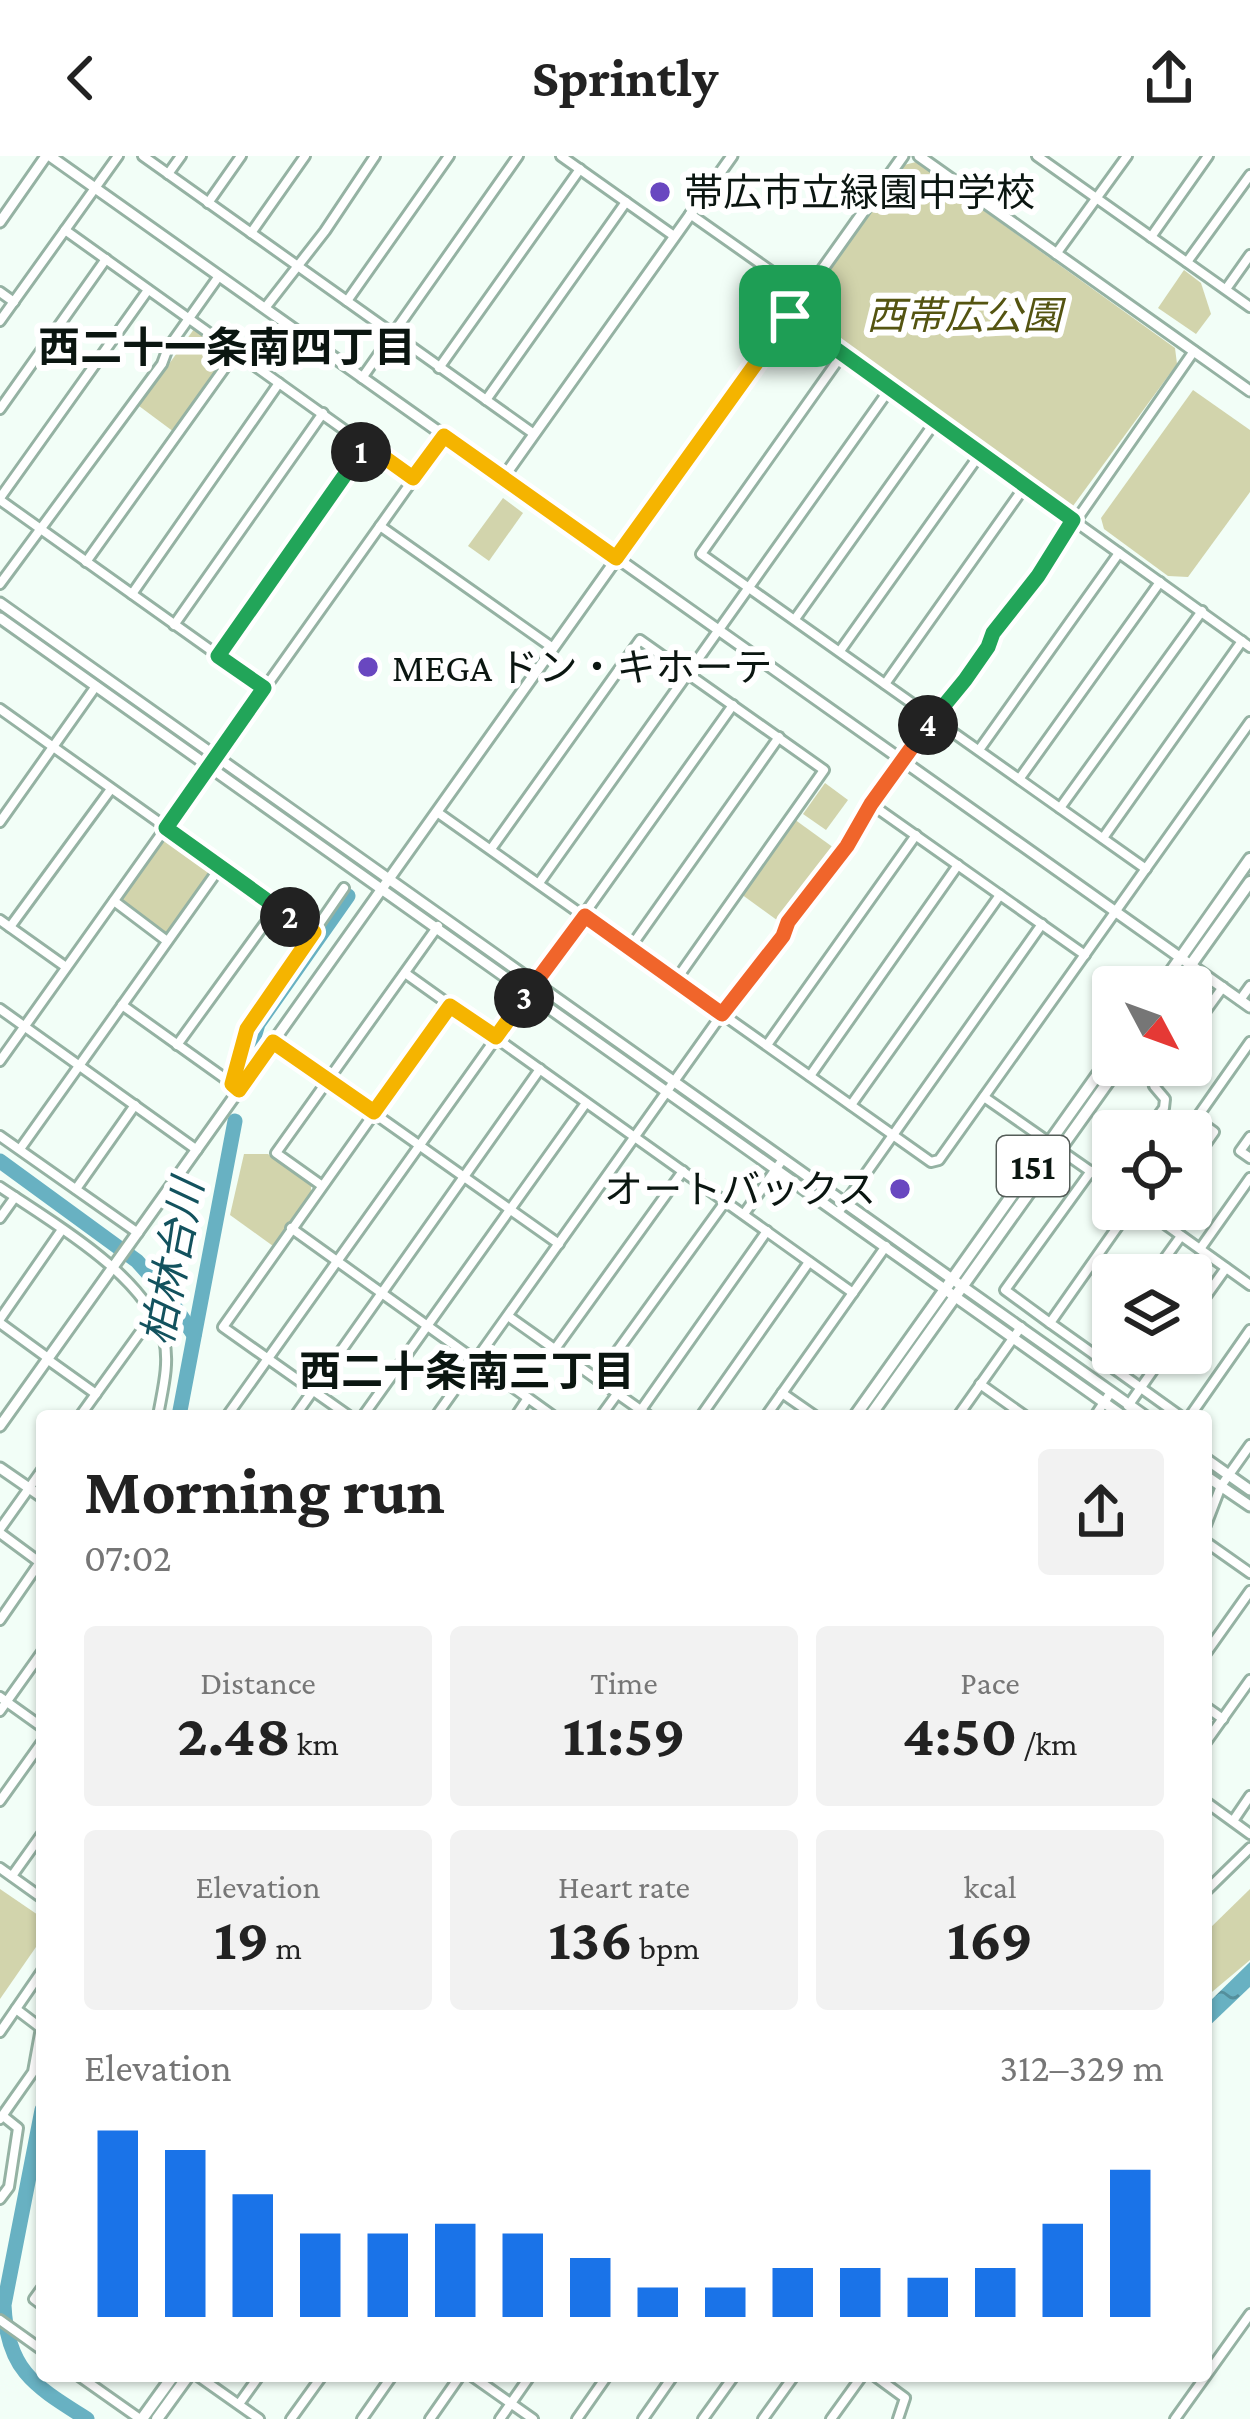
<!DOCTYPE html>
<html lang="en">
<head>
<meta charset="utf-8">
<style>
	:root { --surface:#fff; --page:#f2f2f2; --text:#222; --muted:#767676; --accent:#1a73e8 }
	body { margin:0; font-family:"Crimson Pro","Noto Sans JP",serif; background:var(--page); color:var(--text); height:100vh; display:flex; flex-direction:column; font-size:45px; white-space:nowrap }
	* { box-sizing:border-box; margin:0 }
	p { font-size:39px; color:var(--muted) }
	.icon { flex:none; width:66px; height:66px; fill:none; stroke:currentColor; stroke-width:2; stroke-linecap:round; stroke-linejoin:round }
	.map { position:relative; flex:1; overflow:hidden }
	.sheet { position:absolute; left:36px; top:1254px; width:1176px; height:972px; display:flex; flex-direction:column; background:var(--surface); border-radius:12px; box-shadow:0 3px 9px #0004 }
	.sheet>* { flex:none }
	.needle { width:78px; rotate:131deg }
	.tools { position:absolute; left:1092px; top:810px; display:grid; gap:24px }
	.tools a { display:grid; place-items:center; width:120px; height:120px; border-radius:12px; background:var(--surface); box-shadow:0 3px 9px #0004; font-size:60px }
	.pin { position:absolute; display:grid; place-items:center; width:102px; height:102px; color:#fff; margin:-51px; border-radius:24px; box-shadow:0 6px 18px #0006 }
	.km { position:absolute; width:60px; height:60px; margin:-30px; border-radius:50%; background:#222; color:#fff; font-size:33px; line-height:60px; text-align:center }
	.round { display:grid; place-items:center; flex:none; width:126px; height:126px; border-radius:12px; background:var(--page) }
	.summary { display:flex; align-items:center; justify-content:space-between; height:204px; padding:0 48px }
	h1 { font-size:66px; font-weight:700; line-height:90px }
	.figures { display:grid; grid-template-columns:repeat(3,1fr); gap:18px; height:204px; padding:12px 48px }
	.figures div { display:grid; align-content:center; border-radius:12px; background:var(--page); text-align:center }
	.figures b { font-size:60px; font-weight:700 }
	.figures small { font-size:33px; font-weight:400 }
	.figures p { font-size:33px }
	.chart { height:336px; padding:24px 48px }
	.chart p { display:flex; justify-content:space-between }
	.chart svg { width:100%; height:216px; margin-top:12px; stroke:var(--accent); stroke-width:6 }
	header { display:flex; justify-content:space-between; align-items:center; height:156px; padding:0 48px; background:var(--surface); font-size:54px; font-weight:700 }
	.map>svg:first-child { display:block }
</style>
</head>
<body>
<header><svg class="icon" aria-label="back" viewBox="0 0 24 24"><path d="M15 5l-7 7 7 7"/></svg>Sprintly<svg class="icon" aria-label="share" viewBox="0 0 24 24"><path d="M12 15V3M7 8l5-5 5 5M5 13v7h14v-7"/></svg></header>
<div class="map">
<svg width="1250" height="2263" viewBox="0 0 1250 2263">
	<defs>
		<pattern id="water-ripples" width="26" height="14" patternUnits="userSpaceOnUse" patternTransform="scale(3)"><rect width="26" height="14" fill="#68b1c2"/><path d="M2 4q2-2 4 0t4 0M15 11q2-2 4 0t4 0" fill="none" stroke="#548f9c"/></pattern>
	</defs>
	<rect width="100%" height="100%" fill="#f2fef7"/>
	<g fill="#d2d4ac">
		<polygon points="916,6 1175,192 1177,208 1073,350 1066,351 806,165 801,155 904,9"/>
		<polygon points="1184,114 1201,127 1211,158 1196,178 1158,152"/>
		<polygon points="194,173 229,198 174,276 139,250"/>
		<polygon points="1193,234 1250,274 1250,336 1188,421 1168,420 1104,373 1101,362"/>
		<polygon points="503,342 523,357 489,405 468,390"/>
		<polygon points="825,627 848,644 826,674 803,658"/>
		<polygon points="794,663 834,692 781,767 741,738"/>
		<polygon points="169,678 216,712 166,780 119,743"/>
		<polygon points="244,998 268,998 311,1028 311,1037 273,1090 230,1059"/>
		<polygon points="0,1733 41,1761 36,1791 0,1843"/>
		<polygon points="1250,1733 1250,1804 1206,1841 1206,1776"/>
	</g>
	<polygon fill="url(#water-ripples)" points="1250,1806 1250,1831 1206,1873 1206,1849"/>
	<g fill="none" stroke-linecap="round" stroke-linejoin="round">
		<g stroke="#68b1c2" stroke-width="15">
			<polyline points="251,891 258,868 348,740"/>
			<polyline points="0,1005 137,1105 164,1135 194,1179"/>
			<polyline points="179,1260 235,965"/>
			<path d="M42,1954L4,2149C7,2215 35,2230 87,2263"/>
		</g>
		<g stroke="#95b2a3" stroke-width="14">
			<g id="street">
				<polyline points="143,0 534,278"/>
				<polyline points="561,0 674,80"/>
				<polyline points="1037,0 1250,151"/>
				<polyline points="168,18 181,0"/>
				<polyline points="208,47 241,0"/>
				<polyline points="690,58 805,139"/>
				<polyline points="65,74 413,323"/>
				<polyline points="251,77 305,0"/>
				<polyline points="1151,81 1208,0"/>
				<polyline points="1056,98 1127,0"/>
				<polyline points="1187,106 1250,19"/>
				<polyline points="1226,133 1250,99"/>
				<polyline points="0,136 14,146"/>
				<polyline points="347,145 449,0"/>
				<polyline points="265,152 325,75 375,0"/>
				<polyline points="790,161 1250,491"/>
				<polyline points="0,165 118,0"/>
				<polyline points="841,200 701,398 1146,713"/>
				<polyline points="439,212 580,13"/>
				<polyline points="362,222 518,0"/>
				<polyline points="486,244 626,46"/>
				<polyline points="0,253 106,103"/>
				<polyline points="0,342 148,134"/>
				<polyline points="0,344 264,532"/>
				<polyline points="380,370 553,492"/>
				<polyline points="86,406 236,196"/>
				<polyline points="0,428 162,208 168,192 219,120"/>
				<polyline points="132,438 279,227"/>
				<polyline points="795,463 935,266"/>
				<polyline points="174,469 323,257"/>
				<polyline points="840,495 980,298"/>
				<polyline points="219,500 367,289"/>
				<polyline points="885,528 1025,330"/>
				<polyline points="0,553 313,776"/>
				<polyline points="979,594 1119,397"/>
				<polyline points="1020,622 1160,426"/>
				<polyline points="871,648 1085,799"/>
				<polyline points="1060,652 1202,455"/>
				<polyline points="437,656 931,1006 939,1004 1250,566"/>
				<polyline points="0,666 96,530"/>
				<polyline points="1103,682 1242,485"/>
				<polyline points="491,693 640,484 824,614 676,824"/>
				<polyline points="539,727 889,234"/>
				<polyline points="114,745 167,785"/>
				<polyline points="0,764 66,811"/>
				<polyline points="10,771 111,633"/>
				<polyline points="630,792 779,581"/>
				<polyline points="405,817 853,1137"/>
				<polyline points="1240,844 1250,830"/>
				<polyline points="122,849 234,929"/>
				<polyline points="0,853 197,994"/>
				<polyline points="1191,875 1223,831"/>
				<polyline points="273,886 559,1088"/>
				<polyline points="177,889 277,751"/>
				<polyline points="767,889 916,679"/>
				<polyline points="0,905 444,280"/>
				<polyline points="810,920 958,709"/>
				<polyline points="233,928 251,867 344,732"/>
				<polyline points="984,941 1113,1031"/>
				<polyline points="851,949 1000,739"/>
				<polyline points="1147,975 1164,952 1165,943 1154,930 1166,909"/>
				<polyline points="0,980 138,1077"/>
				<polyline points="1250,981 1240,995 1250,1002"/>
				<polyline points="20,993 221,710"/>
				<polyline points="1191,1009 1214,976 1196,963 1250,886"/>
				<polyline points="321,1029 276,997 438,770"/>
				<path d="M0,1031C53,1067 147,1120 164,1184C170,1208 162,1236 158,1260"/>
				<polyline points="76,1033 135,949"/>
				<polyline points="1144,1053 1250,1129"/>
				<polyline points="838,1057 1042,768"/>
				<polyline points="744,1058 783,1003"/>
				<polyline points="0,1062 15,1041"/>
				<polyline points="291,1072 553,1260"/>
				<polyline points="1200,1093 1250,1022"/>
				<polyline points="1153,1119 1181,1080"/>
				<polyline points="508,1160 649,1260"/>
				<polyline points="1191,1161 1226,1112"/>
				<polyline points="0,1163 61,1075"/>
				<polyline points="0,1167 48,1202"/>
				<polyline points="1050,1167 1005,1134 1091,1015"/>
				<polyline points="1113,1174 1095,1199 1180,1260"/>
				<polyline points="555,1193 683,1015"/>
				<polyline points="1095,1199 1050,1167 1130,1053"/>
				<polyline points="47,1203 96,1238"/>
				<polyline points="597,1223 725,1046"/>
				<polyline points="980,1228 1025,1260"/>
				<polyline points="782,1237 815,1260"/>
				<polyline points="1128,1250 1165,1197"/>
				<polyline points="641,1254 767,1075"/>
				<polyline points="80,1260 152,1160"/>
				<polyline points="227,1260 733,549"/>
				<polyline points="295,1260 540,913"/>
				<polyline points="349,1260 223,1171 450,850"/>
				<polyline points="363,1260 586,947"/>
				<polyline points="436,1260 722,858 783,780 788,766 846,690 871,648 965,524 988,491 993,477 1025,438 1194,195"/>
				<polyline points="516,1260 528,1242"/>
				<polyline points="601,1260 617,1238"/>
				<polyline points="701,1260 809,1106"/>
				<polyline points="766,1260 886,1090"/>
				<polyline points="958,1260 1021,1171"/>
				<polyline points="1095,1260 1111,1236"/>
				<polyline points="1190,1260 1250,1174"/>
				<polyline points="1206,1369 1221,1330 1250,1289"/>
				<polyline points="0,1373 42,1314"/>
				<polyline points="0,1377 42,1408"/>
				<polyline points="1206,1386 1250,1417"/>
				<polyline points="0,1464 40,1406"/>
				<polyline points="1206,1497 1250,1435"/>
				<polyline points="0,1541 42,1571"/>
				<polyline points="1206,1551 1223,1563"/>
				<polyline points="0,1555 42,1496"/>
				<polyline points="1206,1586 1250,1524"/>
				<polyline points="0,1645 42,1586"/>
				<polyline points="1206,1646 1250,1678"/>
				<polyline points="1233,1665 1250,1640"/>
				<polyline points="0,1712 42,1742"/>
				<polyline points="12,1720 42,1678"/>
				<polyline points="1206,1735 1250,1692"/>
				<polyline points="0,1876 42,1815"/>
				<polyline points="0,1963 33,1916 41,1872 16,1853"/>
				<polyline points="0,2043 9,2031 18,1972 3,1960"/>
				<polyline points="42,2132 34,2143 42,2149"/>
				<polyline points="0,2164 42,2194"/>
				<polyline points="79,2220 140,2263"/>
				<polyline points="198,2220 259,2263"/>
				<polyline points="472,2220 533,2263"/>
				<polyline points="875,2220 905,2242 898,2263"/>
				<polyline points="239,2248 259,2220"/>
				<polyline points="291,2263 322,2220"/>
				<polyline points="362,2263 392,2220"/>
				<polyline points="430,2263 460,2220"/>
				<polyline points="500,2263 530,2220"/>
				<polyline points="577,2263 607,2220"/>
				<polyline points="643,2263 673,2220"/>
				<polyline points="703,2263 734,2220"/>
				<polyline points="763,2263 794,2220"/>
				<polyline points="831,2263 862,2220"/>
				<polyline points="1175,2263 1250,2158"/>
			</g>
		</g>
		<g stroke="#95b2a3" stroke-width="15">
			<g id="secondary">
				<polyline points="50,0 1250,851"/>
				<polyline points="919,0 1250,235"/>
				<polyline points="0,66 46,0"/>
				<polyline points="503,322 732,0"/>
				<polyline points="0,447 1145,1260"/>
				<polyline points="0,462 1123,1260"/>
				<polyline points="0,1270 903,0"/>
				<polyline points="1206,1303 1250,1334"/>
				<polyline points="0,1312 42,1341"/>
				<polyline points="1206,1320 1250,1350"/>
			</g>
		</g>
		<g stroke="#95b2a3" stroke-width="16">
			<g id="primary">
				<polyline points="1160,831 1250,703"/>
				<polyline points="1175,831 1250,726"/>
				<polyline points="855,1260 1113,897"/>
				<polyline points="870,1260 1120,909"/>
				<polyline points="142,2263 173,2220"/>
				<polyline points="157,2263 188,2220"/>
			</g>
		</g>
		<use href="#street" stroke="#fff" stroke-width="8"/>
		<use href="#secondary" stroke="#fff" stroke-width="9"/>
		<use href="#primary" stroke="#fff" stroke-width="10"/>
	</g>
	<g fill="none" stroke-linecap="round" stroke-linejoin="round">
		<g stroke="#fff" stroke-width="24">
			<polyline id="split-1" points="361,296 367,289 413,322 444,280 616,402 790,160"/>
		</g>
		<g stroke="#fff" stroke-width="24">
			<polyline id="split-2" points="290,761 166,672 264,532 218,500 361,296"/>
		</g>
		<g stroke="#fff" stroke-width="24">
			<polyline id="split-3" points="290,761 314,776 247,873 232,928 239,934 273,886 374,956 450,850 496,881 524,842"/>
		</g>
		<g stroke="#fff" stroke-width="24">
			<polyline id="split-4" points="524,842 585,760 722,858 783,780 788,766 847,690 871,648 928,569"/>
		</g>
		<g stroke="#fff" stroke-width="24">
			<polyline id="split-5" points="790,160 1073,364 1038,420 993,477 988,491 965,524 928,569"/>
		</g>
		<use href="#split-1" stroke="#f5b400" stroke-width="15"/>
		<use href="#split-2" stroke="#22a559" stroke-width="15"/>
		<use href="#split-3" stroke="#f5b400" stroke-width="15"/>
		<use href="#split-4" stroke="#f0652b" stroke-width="15"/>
		<use href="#split-5" stroke="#22a559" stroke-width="15"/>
	</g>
	<g fill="#6947c0" stroke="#fff" stroke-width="4.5">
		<circle cx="660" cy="36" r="12"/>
		<circle cx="368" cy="511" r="12"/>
		<circle cx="900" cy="1033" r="12"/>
	</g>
	<g text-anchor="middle" stroke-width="12" stroke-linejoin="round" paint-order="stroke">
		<rect fill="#fff" stroke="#545c58" stroke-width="3" x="997" y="980" width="72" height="60" rx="9"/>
		<g font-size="36" font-weight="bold" fill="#0b1611">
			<text x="1033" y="1023">151</text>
		</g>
		<g font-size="39" fill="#0b1611" stroke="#fff" text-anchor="start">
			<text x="684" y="50">帯広市立緑園中学校</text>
			<text x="392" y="525">MEGA ドン・キホーテ</text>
			<text x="876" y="1047" text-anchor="end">オートバックス</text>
		</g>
		<g font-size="39" font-style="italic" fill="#545411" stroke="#fff">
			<text x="964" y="173">西帯広公園</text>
		</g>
		<g font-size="42" font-weight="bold" fill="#0b1611" stroke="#fff">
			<text x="227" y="206">西二十一条南四丁目</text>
			<text x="467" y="1230">西二十条南三丁目</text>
		</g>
		<g font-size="42" font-style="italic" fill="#13525e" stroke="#fff">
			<text transform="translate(172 1106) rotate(-79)" y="15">柏林台川</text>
		</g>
	</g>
</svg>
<div class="tools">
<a><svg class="needle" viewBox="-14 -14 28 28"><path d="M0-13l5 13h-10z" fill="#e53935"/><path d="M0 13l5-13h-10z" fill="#767676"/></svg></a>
<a><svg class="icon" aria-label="locate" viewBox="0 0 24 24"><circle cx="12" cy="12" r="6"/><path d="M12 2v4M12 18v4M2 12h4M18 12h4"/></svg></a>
<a><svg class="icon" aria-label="layers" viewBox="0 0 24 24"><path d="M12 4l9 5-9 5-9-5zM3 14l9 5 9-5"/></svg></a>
</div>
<div class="pin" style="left:790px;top:160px;background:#1e9e55"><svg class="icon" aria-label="arrive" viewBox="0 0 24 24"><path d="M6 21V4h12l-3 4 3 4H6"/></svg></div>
<b class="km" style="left:361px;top:296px">1</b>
<b class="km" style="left:290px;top:761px">2</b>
<b class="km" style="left:524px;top:842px">3</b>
<b class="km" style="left:928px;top:569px">4</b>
<section class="sheet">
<div class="summary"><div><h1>Morning run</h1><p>07:02</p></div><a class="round"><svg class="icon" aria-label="share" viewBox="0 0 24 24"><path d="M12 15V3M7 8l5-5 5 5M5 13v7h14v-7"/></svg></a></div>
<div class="figures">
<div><p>Distance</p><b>2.48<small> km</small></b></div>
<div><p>Time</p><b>11:59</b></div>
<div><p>Pace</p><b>4:50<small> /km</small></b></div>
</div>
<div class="figures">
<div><p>Elevation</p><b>19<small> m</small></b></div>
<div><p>Heart rate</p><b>136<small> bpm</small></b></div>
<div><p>kcal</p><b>169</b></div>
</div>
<div class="chart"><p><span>Elevation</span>312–329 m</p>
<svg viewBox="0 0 160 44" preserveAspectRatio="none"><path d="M5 44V6M15 44V10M25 44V19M35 44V27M45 44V27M55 44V25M65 44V27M75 44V32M85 44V38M95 44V38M105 44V34M115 44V34M125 44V36M135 44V34M145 44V25M155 44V14"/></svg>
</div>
</section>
</div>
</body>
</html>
